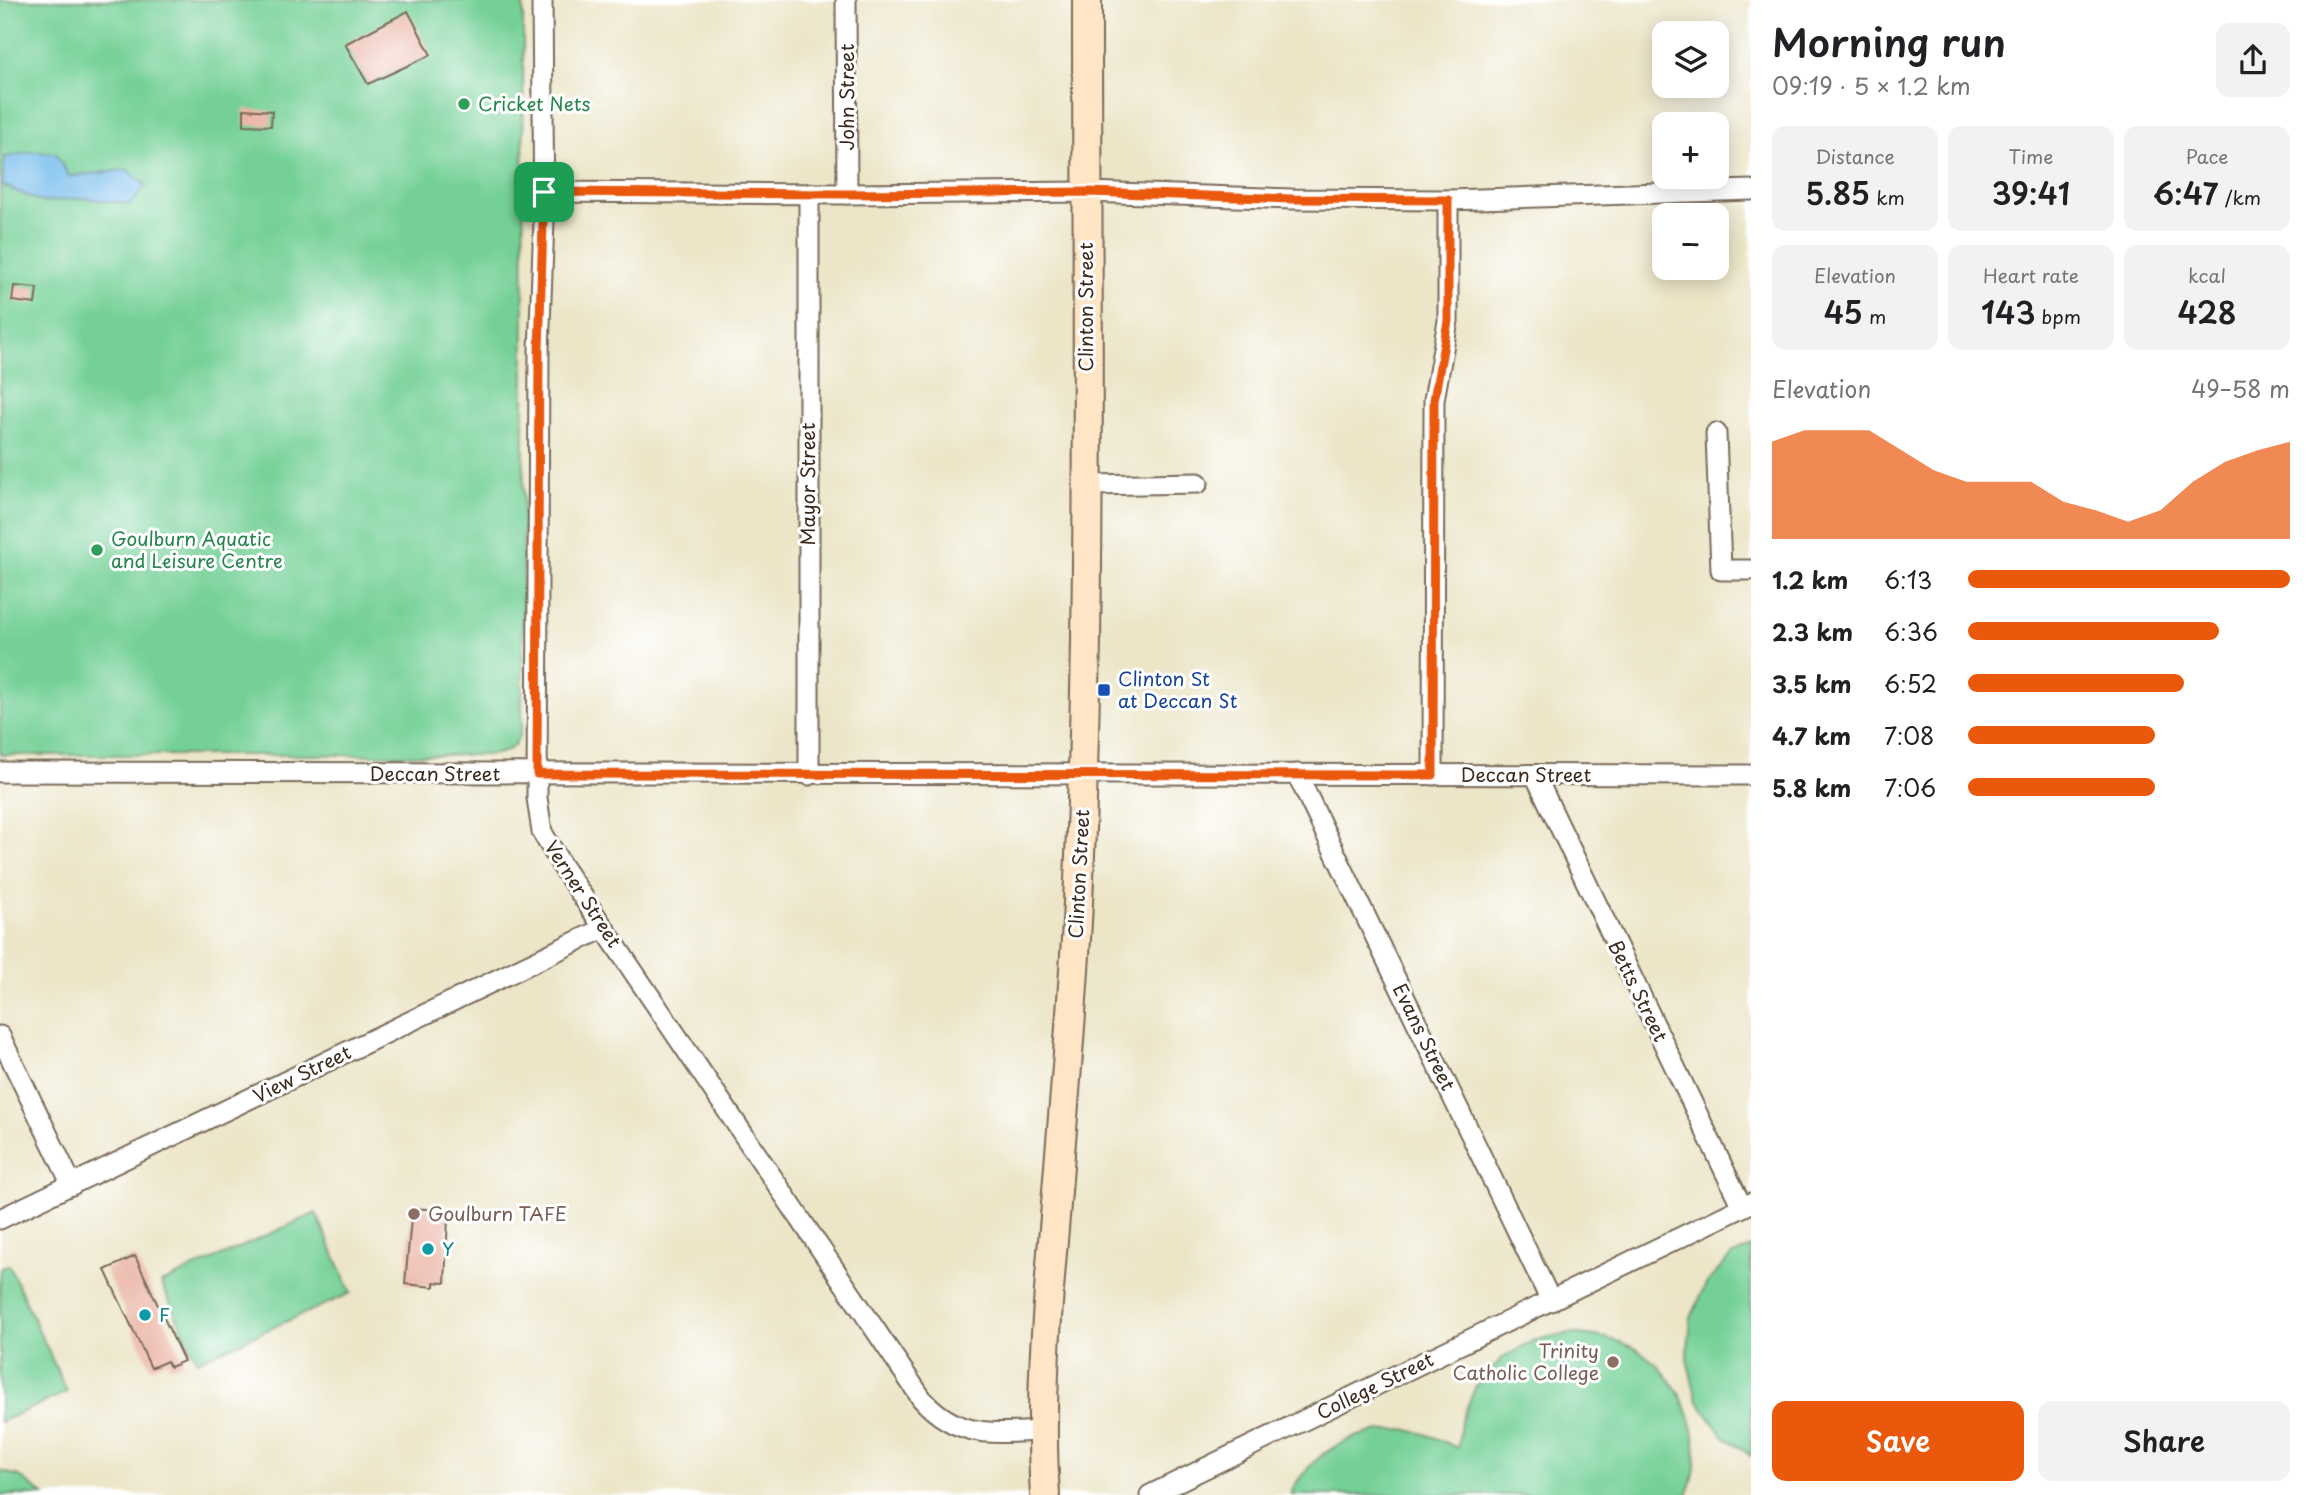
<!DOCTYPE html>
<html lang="en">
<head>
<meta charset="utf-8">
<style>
	:root { --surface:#fff; --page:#f2f2f2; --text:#202124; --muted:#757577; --accent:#ea580c }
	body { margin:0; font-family:"Playpen Sans",sans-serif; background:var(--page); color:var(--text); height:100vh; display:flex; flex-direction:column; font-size:26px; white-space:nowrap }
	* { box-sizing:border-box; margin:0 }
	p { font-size:23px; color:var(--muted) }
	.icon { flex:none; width:38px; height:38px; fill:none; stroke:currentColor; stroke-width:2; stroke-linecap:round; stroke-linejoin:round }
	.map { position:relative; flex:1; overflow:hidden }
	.side { display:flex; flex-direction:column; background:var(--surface); width:560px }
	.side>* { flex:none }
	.tools { position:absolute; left:1652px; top:21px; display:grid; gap:14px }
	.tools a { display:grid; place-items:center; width:77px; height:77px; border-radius:14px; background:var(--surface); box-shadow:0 4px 18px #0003; font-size:35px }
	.pin { position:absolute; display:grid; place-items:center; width:60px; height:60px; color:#fff; margin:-30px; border-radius:14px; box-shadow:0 4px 10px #0006 }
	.round { display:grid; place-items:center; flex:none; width:74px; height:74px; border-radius:14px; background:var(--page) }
	.summary { display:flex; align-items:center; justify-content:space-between; height:119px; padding:0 21px }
	h1 { font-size:38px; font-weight:600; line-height:52px }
	.stats { display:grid; grid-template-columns:repeat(3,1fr); gap:10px; height:119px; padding:7px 21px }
	.stats div { display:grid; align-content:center; border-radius:14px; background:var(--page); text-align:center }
	.stats b { font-size:30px; font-weight:600 }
	.stats small { font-size:19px; font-weight:400 }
	.stats p { font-size:19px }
	.chart { height:196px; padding:14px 21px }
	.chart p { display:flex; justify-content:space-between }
	.chart svg { width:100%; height:126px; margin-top:7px; fill:var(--accent); opacity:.7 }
	.cta { display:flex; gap:14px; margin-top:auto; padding:14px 21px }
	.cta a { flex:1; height:80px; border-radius:14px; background:var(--accent); color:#fff; font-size:28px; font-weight:600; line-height:80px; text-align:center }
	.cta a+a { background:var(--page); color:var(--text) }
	ul { padding:0 21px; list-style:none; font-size:23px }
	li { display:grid; grid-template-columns:112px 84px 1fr; align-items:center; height:52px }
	li i { height:18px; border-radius:9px; background:var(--accent) }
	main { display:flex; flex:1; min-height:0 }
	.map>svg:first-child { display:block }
</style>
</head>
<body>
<main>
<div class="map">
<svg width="1751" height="1495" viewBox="0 0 1751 1495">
	<rect width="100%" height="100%" fill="#fff"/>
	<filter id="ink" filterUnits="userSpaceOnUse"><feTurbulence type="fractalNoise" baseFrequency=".0143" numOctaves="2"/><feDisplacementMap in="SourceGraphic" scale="14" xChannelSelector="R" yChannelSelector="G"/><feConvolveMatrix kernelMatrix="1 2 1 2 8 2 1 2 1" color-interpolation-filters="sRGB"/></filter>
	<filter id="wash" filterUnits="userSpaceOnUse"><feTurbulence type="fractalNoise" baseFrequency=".00686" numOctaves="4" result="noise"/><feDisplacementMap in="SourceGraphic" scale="28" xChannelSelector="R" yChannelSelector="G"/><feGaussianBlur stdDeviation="1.57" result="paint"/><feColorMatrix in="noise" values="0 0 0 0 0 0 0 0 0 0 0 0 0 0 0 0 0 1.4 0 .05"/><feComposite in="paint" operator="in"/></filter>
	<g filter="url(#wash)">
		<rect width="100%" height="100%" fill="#ece5c8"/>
		<g fill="#75d097" stroke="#587d5a" stroke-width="2">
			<path d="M0,0H523L524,428L522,724C519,746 510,753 489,755H0Z"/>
			<polygon points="316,1213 351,1293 197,1361 161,1283"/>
			<polygon points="1751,1247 1751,1456 1721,1434 1697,1400 1687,1359 1691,1318 1706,1284 1731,1256"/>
			<polygon points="9,1265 67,1392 0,1422 0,1269"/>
			<path d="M1570,1333C1596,1336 1620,1338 1642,1353C1685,1382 1710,1446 1687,1495H1290C1312,1446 1376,1418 1428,1435C1438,1438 1448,1444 1458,1448L1461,1421L1476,1386L1501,1359L1534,1340Z"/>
			<polygon points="0,1471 19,1476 44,1495 0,1495"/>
		</g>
		<polygon fill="#74bcec" stroke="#587385" stroke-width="2" points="33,152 55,153 69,176 127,170 146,185 131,204 82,198 42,202 2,185 5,157"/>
		<g id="blocks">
			<g fill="#ebb6a7">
				<polygon points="408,11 431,55 368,84 345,44"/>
				<polygon points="244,109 272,111 271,126 244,125"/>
				<polygon points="14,286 37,288 35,304 12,301"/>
				<polygon points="412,1208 439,1210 438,1216 448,1217 445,1283 434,1282 434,1287 405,1284"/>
				<polygon points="135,1256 184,1361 170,1367 167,1361 151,1368 105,1270"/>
			</g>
		</g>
	</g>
	<g filter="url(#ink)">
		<use href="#blocks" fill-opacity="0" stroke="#796b5a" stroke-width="2"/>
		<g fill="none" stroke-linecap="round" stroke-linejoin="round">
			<g stroke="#796b5a" stroke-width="23">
				<g id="street">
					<path d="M542,0L544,221L539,351L537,798L542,832L562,866L922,1399C958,1439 993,1433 1042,1431"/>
					<polyline points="846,0 847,194"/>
					<polyline points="544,192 847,194 1087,192 1292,199 1448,200 1751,190"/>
					<polyline points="809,194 809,775"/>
					<polyline points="1716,433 1721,570 1751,570"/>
					<polyline points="1088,485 1198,483"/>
					<polyline points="0,772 1751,775"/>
					<polyline points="1297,774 1551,1301"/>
					<polyline points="1433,775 1434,400 1448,321 1448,200"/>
					<polyline points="1535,775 1742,1207"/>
					<polyline points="0,1036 72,1185"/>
					<polyline points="0,1219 604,928"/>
					<polyline points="1150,1495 1751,1203"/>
				</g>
			</g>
			<g stroke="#796b5a" stroke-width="32">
				<path id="secondary" d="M1045,1495C1039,1402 1047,1310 1055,1217C1063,1112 1073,1007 1078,902C1092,602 1087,301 1087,0"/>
			</g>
			<use href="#street" stroke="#fff" stroke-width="19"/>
			<use href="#secondary" stroke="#fee5c5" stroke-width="28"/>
		</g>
	</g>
	<g fill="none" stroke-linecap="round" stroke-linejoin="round" filter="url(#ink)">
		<g stroke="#fff" stroke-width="14">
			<polygon id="route" points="544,192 847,194 1087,192 1292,199 1448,200 1448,321 1434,400 1433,775 537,774 539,351"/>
		</g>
		<use href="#route" stroke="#ea580c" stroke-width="9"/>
	</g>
	<g fill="#2e9e5b" stroke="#fff" stroke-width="2.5">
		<circle cx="464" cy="104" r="7"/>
		<circle cx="97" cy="550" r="7"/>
	</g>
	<rect fill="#1a4fb4" stroke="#fff" stroke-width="2.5" x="1097" y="683" width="14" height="14" rx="3.5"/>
	<g fill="#8d6e63" stroke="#fff" stroke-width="2.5">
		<circle cx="414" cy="1214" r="7"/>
		<circle cx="1613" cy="1362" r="7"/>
	</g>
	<g fill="#0f9aa8" stroke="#fff" stroke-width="2.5">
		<circle cx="428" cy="1249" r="7"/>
		<circle cx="145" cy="1315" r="7"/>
	</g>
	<g text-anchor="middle" stroke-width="6" stroke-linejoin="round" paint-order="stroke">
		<g font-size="19" fill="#3b2a1e" stroke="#fff">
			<text transform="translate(847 97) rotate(-90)" y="7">John Street</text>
			<text transform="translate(1086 307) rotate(-90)" y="7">Clinton Street</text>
			<text transform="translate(808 484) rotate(-90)" y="7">Mayor Street</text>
			<text x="435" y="781">Deccan Street</text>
			<text x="1526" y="782">Deccan Street</text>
			<text transform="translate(1079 874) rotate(-87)" y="7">Clinton Street</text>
			<text transform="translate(583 894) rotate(57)" y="7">Verner Street</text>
			<text transform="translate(1638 991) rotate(64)" y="7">Betts Street</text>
			<text transform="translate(1424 1037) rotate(64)" y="7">Evans Street</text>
			<text transform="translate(302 1074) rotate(-26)" y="7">View Street</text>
			<text transform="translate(1375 1386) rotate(-26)" y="7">College Street</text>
		</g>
		<g font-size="19" fill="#27864d" stroke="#fff" text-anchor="start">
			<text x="478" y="111">Cricket Nets</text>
			<text x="111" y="546">Goulburn Aquatic<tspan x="111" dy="22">and Leisure Centre</tspan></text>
		</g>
		<g font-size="19" fill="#164399" stroke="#fff" text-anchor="start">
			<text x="1118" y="686">Clinton St<tspan x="1118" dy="22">at Deccan St</tspan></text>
		</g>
		<g font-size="19" fill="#785e54" stroke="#fff" text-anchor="start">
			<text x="428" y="1221">Goulburn TAFE</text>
			<text x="1599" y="1358" text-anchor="end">Trinity<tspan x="1599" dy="22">Catholic College</tspan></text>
		</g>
		<g font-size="19" fill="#0d838f" stroke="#fff" text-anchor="start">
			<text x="442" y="1256">Y</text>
			<text x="159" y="1322">F</text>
		</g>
	</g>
</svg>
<div class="tools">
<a><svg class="icon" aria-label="layers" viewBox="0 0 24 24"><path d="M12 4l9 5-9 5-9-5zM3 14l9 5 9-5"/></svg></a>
<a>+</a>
<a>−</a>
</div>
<div class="pin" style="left:544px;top:192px;background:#1e9e55"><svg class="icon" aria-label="arrive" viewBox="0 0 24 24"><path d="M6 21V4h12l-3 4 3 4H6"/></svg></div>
</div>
<section class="side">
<div class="summary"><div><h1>Morning run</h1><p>09:19 · 5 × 1.2 km</p></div><a class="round"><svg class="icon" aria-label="share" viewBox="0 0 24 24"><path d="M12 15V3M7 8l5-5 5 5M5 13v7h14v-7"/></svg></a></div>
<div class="stats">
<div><p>Distance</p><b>5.85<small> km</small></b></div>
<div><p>Time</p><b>39:41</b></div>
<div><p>Pace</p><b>6:47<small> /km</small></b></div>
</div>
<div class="stats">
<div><p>Elevation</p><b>45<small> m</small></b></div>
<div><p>Heart rate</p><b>143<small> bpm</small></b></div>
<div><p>kcal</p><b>428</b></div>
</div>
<div class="chart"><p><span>Elevation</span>49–58 m</p>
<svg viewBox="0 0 160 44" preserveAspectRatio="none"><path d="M0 44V10L10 6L20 6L30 6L40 13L50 20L60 24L70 24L80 24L90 31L100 34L110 38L120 34L130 24L140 17L150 13L160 10V44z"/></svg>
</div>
<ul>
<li><b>1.2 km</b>6:13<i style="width:100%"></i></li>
<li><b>2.3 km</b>6:36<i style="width:78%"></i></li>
<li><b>3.5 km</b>6:52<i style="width:67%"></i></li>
<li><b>4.7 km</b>7:08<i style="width:58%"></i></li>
<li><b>5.8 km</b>7:06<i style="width:58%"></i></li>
</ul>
<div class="cta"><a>Save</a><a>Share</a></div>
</section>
</main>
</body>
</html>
